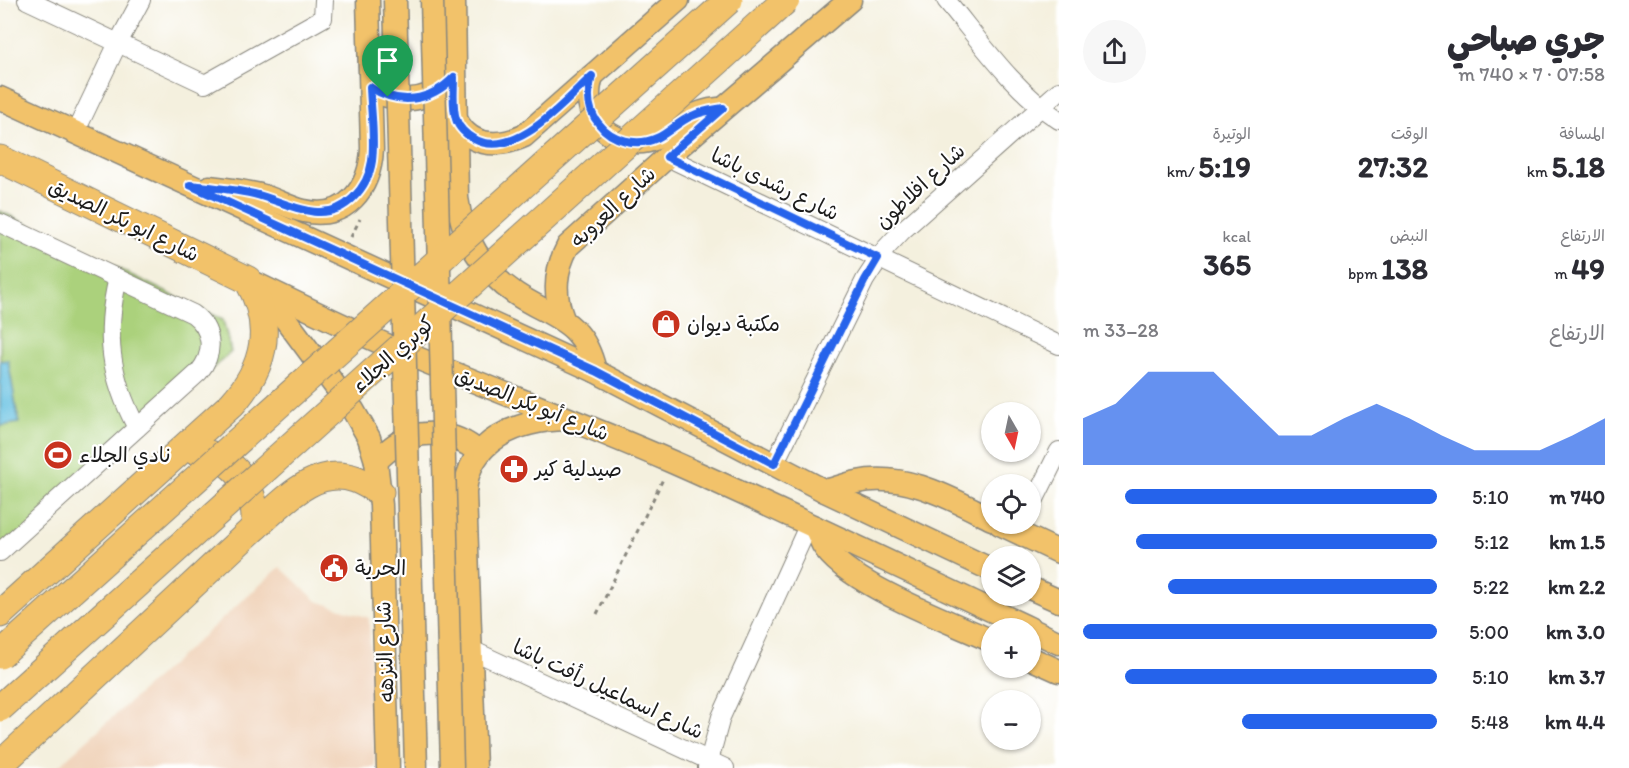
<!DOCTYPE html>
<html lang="ar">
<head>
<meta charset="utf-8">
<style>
	:root { --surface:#fff; --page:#f7f7f7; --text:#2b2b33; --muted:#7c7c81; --accent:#2563eb }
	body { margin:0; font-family:Itim,"Playpen Sans Arabic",sans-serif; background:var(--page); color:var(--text); direction:rtl; height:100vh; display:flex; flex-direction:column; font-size:22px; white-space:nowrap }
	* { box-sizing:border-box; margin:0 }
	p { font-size:20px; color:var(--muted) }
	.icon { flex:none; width:33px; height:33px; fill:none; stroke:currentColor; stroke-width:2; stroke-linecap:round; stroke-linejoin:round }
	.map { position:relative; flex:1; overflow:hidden; direction:ltr }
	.drawer { display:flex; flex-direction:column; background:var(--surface); width:570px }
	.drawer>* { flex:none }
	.needle { width:39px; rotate:171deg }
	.controls { position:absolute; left:981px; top:402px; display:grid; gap:12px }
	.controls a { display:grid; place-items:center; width:60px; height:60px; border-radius:50%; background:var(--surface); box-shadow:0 2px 4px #0004; font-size:30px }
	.pin { position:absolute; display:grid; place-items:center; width:51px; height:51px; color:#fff; margin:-62px -26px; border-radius:50% 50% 50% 0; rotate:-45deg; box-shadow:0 0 6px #0007 }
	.pin .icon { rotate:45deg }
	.round { display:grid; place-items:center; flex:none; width:63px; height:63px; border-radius:32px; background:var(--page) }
	.head { display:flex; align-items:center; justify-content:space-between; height:102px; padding:0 24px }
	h1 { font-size:33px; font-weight:800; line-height:45px }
	.stats { display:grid; grid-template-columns:repeat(3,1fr); gap:9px; height:102px; padding:6px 24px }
	.stats div { display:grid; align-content:center }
	.stats b { font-size:30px; font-weight:800 }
	.stats small { font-size:16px; font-weight:400 }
	.stats p { font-size:16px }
	.chart { height:168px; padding:12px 24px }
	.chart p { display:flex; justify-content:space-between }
	.chart svg { width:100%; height:108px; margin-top:6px; fill:var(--accent); opacity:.7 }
	ul { padding:0 24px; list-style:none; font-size:20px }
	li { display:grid; grid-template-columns:96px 72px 1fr; align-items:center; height:45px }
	li i { height:15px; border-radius:8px; background:var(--accent) }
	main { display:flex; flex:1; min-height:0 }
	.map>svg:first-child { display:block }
</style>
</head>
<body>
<main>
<section class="drawer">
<div class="head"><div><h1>جري صباحي</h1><p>07:58 · 7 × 740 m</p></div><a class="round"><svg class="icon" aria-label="share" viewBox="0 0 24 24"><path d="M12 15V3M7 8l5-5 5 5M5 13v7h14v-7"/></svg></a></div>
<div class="stats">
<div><p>المسافة</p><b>5.18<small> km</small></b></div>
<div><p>الوقت</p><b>27:32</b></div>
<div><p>الوتيرة</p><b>5:19<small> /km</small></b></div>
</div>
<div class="stats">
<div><p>الارتفاع</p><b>49<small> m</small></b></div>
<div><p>النبض</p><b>138<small> bpm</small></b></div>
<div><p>kcal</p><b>365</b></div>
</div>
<div class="chart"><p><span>الارتفاع</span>28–33 m</p>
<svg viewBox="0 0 160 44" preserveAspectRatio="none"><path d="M0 44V25L10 19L20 6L30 6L40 6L50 19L60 32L70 32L80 25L90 19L100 25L110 32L120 38L130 38L140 38L150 32L160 25V44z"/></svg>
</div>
<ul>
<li><b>740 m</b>5:10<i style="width:88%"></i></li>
<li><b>1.5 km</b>5:12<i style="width:85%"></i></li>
<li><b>2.2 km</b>5:22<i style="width:76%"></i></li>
<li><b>3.0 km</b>5:00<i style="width:100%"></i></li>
<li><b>3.7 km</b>5:10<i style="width:88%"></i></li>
<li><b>4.4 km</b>5:48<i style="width:55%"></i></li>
</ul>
</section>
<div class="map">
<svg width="1059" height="768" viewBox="0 0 1059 768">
	<rect width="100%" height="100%" fill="#fff"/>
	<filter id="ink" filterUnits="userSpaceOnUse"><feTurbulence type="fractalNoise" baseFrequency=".0167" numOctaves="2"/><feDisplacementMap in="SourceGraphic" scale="12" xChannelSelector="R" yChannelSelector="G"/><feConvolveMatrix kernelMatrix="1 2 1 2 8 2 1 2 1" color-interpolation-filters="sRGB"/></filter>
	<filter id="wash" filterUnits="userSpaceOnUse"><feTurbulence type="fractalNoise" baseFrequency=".008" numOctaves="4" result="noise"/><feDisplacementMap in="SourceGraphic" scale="24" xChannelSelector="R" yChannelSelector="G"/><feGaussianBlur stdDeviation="1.35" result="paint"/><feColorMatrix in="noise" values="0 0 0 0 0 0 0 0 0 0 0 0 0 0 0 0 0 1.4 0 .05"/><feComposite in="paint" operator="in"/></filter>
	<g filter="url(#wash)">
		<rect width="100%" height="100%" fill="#f4f0de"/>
		<polygon fill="#f1d5bd" points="280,567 317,601 369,618 375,768 56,768"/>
		<polygon fill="#abd17b" stroke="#64764c" stroke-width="1.5" points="0,211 223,320 231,352 0,558"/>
		<polygon fill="#63c0e1" stroke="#406e7e" stroke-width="1.5" points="8,360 19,423 0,426 0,361"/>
	</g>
	<g filter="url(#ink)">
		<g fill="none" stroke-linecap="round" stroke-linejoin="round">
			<g stroke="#88867d" stroke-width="20">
				<g id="minor">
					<polyline points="27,0 205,84 323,18 324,0"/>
					<path d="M946,0C980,41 1014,91 1059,120"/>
					<polyline points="75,133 118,43 141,0"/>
					<polyline points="667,157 1059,345"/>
					<path d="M0,223L193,314C213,329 215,353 199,372L0,552"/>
					<path d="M118,278C104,335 110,377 137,428"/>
					<polyline points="774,464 865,280 886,248 903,230 1059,91"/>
					<polyline points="1030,509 1059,451"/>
					<polyline points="472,650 725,768"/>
					<polyline points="707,768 721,717 809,524"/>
				</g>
			</g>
			<g stroke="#88867d" stroke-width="25">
				<g id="major">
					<path d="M454,0L457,198C462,237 483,272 516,294C554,319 583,319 595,371"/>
					<path d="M592,76C587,93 587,110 599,124C612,141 637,147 657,138C667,133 674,125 684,120C695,114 706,110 718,109"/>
					<path d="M379,93C403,103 428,101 448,83"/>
					<polyline points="0,98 595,371 825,491 992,570"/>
					<path d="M455,117C468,147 497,148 524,136L678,0"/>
					<path d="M209,187C226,189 243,191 260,195C275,199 289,208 304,211C346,221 370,188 372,149L368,0"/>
					<path d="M248,280C300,305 352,331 405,353C493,390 583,423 670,461C791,514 909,572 1029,628"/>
					<polyline points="263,289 353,410 369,438 376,461 381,505 388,768"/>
					<path d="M563,319C553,293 555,270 568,246L667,157L850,0"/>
					<path d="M376,461C382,456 388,450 395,445C420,427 456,432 478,452"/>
					<path d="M825,491C836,488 847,484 857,482C906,472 950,498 992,519"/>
					<polyline points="1000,524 1059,552"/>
					<path d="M815,527C818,533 820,539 823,545C846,584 949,621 992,641"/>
					<polyline points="1030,588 1059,601"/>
					<polyline points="1030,629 1059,643"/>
					<polyline points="1030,658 1059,671"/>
					<path d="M475,768L465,493C468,439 519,420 567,419"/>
				</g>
			</g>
			<g stroke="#88867d" stroke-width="29">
				<g id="highway">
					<path d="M0,159L248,280C274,326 266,366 232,404L0,614"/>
					<path d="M197,451C236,458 257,488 255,527"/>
					<path d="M0,765L255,527C283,503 314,465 355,479C364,482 372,488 380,492"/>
				</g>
			</g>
			<g stroke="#88867d" stroke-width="3" stroke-dasharray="4.5 4.5" stroke-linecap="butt">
				<polyline points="351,237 360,219"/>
				<polyline points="597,614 663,479"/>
			</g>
			<use href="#minor" stroke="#fff" stroke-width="18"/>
			<use href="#major" stroke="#f2c26a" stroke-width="22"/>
			<use href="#highway" stroke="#f2c26a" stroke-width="27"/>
			<g stroke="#88867d" stroke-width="25" stroke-linecap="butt">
				<g id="major-bridge">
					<polyline points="395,0 416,768"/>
					<polyline points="432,0 452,768"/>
				</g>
			</g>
			<g stroke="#88867d" stroke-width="29" stroke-linecap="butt">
				<g id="highway-bridge">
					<polyline points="0,655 729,0"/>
					<polyline points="0,708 786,0"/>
				</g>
			</g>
			<use href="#major-bridge" stroke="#f2c26a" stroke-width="22"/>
			<use href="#highway-bridge" stroke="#f2c26a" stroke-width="27"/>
		</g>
	</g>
	<g fill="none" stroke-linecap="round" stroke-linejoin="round" filter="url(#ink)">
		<g stroke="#fff" stroke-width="12">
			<path id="route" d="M592,76C587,93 587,110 599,124C612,141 637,147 657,138C670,132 679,121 692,116C702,111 712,110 723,108L667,157L878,258L865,280L774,464L596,371L190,185C211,187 233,189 254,194C288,202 323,228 353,198C363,188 370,175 372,161C375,138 371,112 370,87C399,106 430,102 454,77C454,90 452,106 456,119C458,127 466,135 474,139C515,161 564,102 592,76Z"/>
		</g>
		<use href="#route" stroke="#2563eb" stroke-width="8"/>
	</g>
	<defs>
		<g id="shop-disc" transform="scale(1.5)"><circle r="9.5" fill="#c8321e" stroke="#fff"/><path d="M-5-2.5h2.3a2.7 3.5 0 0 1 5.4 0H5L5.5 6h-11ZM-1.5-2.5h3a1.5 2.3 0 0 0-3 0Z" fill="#fff"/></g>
		<g id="stadium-disc" transform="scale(1.5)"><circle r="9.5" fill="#c8321e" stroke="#fff"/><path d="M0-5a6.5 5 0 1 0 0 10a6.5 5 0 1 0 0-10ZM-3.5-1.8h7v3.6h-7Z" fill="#fff"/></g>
		<g id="pharmacy-disc" transform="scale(1.5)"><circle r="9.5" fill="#c8321e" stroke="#fff"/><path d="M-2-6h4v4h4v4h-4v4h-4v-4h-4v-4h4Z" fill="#fff"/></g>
		<g id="civic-disc" transform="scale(1.5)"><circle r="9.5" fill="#c8321e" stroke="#fff"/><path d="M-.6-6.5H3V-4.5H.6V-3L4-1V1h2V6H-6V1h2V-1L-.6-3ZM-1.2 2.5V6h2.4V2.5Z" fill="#fff"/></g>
	</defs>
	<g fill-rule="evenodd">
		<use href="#shop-disc" x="666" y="324"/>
		<use href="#stadium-disc" x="58" y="455"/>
		<use href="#pharmacy-disc" x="514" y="469"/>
		<use href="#civic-disc" x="334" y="568"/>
	</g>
	<g text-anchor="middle" stroke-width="4.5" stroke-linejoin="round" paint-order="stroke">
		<g font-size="21" fill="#1c1c1c" stroke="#fff">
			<text transform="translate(775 184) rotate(26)" y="7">شارع رشدى باشا</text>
			<text transform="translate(920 186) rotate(-43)" y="7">شارع افلاطون</text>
			<text transform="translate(613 207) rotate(-43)" y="7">شارع العروبه</text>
			<text transform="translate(124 220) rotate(26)" y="7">شارع ابو بكر الصديق</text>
			<text transform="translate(393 354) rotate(-42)" y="7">كوبري الجلاء</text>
			<text transform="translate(532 404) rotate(22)" y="7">شارع أبو بكر الصديق</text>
			<text transform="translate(385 652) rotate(-92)" y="7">شارع النزهه</text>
			<text transform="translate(608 689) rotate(25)" y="7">شارع اسماعيل رأفت باشا</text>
		</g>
		<g font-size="21" fill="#1c1c1c" stroke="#fff" text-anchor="start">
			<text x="687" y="331">مكتبة ديوان</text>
			<text x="79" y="462">نادي الجلاء</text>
			<text x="535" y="476">صيدلية كير</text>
			<text x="355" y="575">الحرية</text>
		</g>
	</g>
</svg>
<div class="controls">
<a><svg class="needle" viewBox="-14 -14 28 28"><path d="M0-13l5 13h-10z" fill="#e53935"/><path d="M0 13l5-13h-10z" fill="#7c7c81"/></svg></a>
<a><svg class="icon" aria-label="locate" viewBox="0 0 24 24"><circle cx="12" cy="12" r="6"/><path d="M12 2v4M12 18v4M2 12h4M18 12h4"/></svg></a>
<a><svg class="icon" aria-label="layers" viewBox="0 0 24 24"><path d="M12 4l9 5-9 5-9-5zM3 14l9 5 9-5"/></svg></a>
<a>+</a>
<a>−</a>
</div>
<div class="pin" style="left:388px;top:97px;background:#1e9e55"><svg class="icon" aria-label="arrive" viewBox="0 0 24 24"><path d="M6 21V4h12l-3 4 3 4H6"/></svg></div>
</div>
</main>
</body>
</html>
